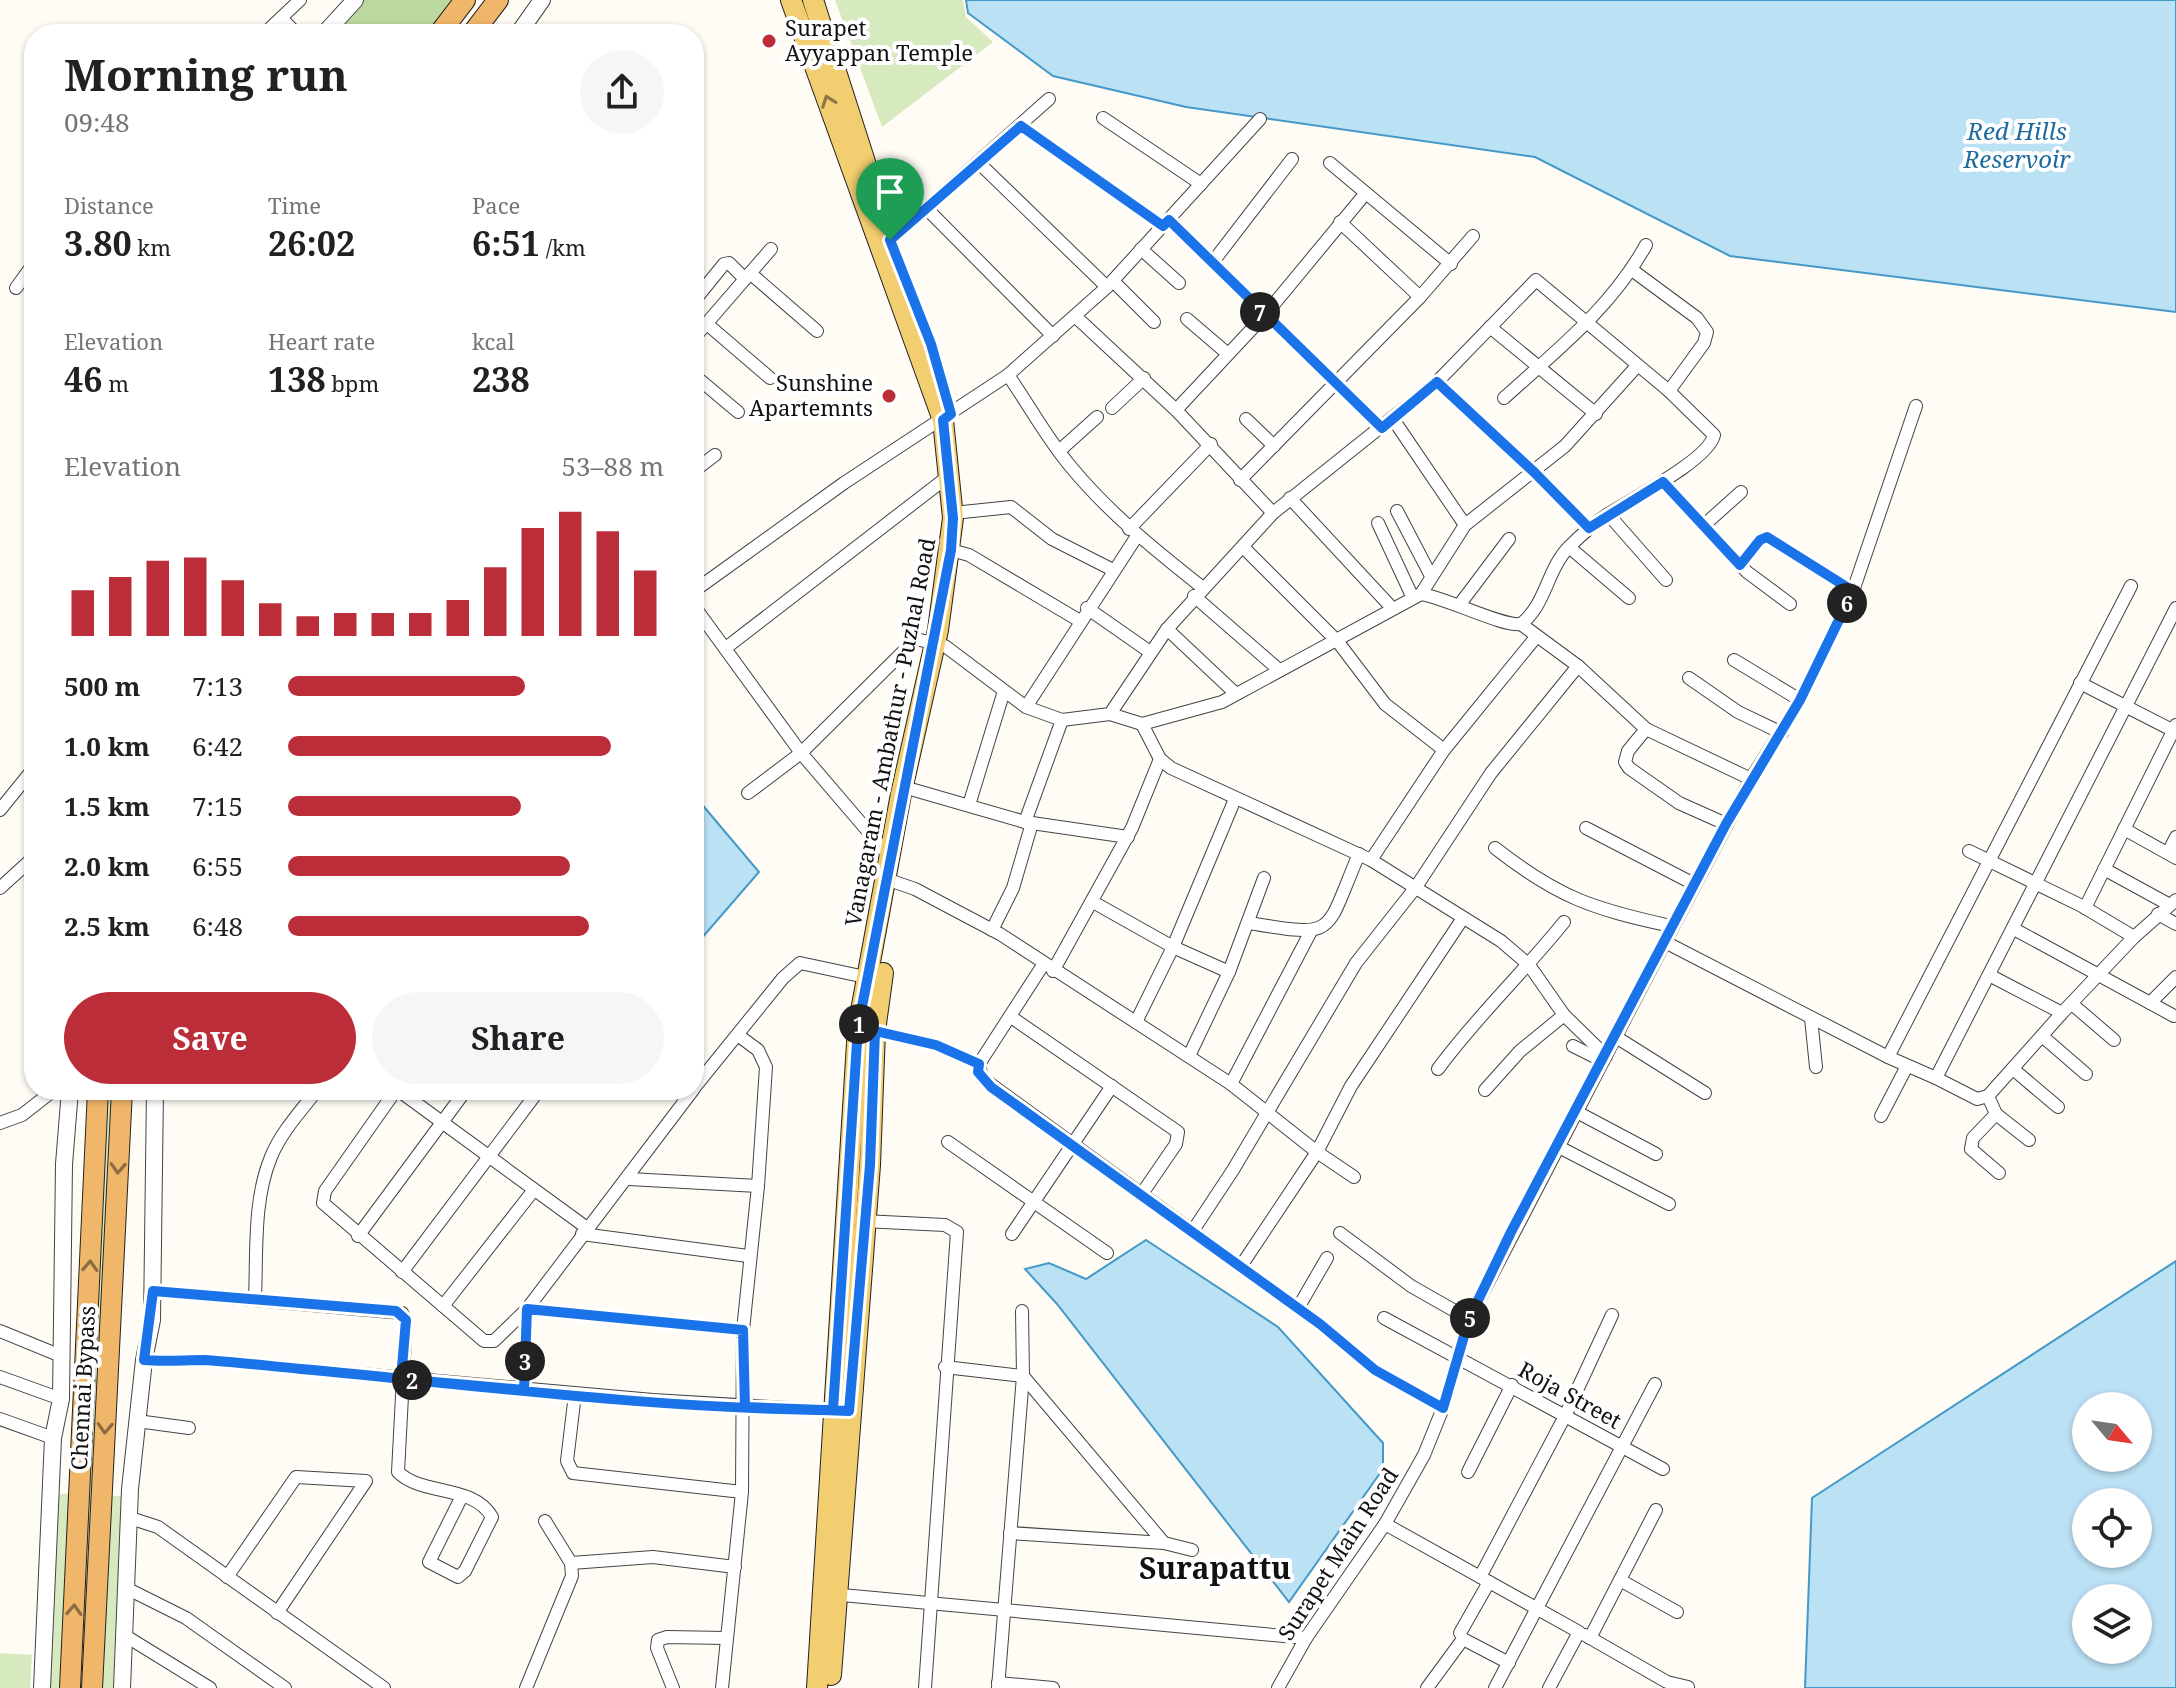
<!DOCTYPE html>
<html lang="en">
<head>
<meta charset="utf-8">
<style>
	:root { --surface:#fff; --page:#f6f6f6; --text:#202124; --muted:#757577; --accent:#bc2d3a }
	body { margin:0; font-family:"Noto Serif",serif; background:var(--page); color:var(--text); height:100vh; display:flex; flex-direction:column; font-size:30px; white-space:nowrap }
	* { box-sizing:border-box; margin:0 }
	p { font-size:26px; color:var(--muted) }
	.icon { flex:none; width:44px; height:44px; fill:none; stroke:currentColor; stroke-width:2; stroke-linecap:round; stroke-linejoin:round }
	.map { position:relative; flex:1; overflow:hidden }
	.side { position:absolute; left:24px; top:24px; width:680px; height:1076px; display:flex; flex-direction:column; background:var(--surface); border-radius:32px; box-shadow:0 2px 6px #0004 }
	.side>* { flex:none }
	.needle { width:52px; rotate:119deg }
	.controls { position:absolute; left:2072px; top:1392px; display:grid; gap:16px }
	.controls a { display:grid; place-items:center; width:80px; height:80px; border-radius:50%; background:var(--surface); box-shadow:0 2px 6px #0004; font-size:40px }
	.pin { position:absolute; display:grid; place-items:center; width:68px; height:68px; color:#fff; margin:-82px -34px; border-radius:50% 50% 50% 0; rotate:-45deg; box-shadow:0 0 8px #0007 }
	.pin .icon { rotate:45deg }
	.km { position:absolute; width:40px; height:40px; margin:-20px; border-radius:50%; background:#222; color:#fff; font-size:22px; line-height:40px; text-align:center }
	.round { display:grid; place-items:center; flex:none; width:84px; height:84px; border-radius:42px; background:var(--page) }
	.summary { display:flex; align-items:center; justify-content:space-between; height:136px; padding:0 40px }
	h1 { font-size:44px; font-weight:700; line-height:60px }
	.stats { display:grid; grid-template-columns:repeat(3,1fr); gap:12px; height:136px; padding:8px 40px }
	.stats div { display:grid; align-content:center }
	.stats b { font-size:34px; font-weight:700 }
	.stats small { font-size:22px; font-weight:400 }
	.stats p { font-size:22px }
	.chart { height:224px; padding:16px 40px }
	.chart p { display:flex; justify-content:space-between }
	.chart svg { width:100%; height:144px; margin-top:8px; stroke:var(--accent); stroke-width:6 }
	.primary-button { display:flex; gap:16px; margin-top:auto; padding:16px 40px }
	.primary-button a { flex:1; height:92px; border-radius:48px; background:var(--accent); color:#fff; font-size:32px; font-weight:700; line-height:92px; text-align:center }
	.primary-button a+a { background:var(--page); color:var(--text) }
	ul { padding:0 40px; list-style:none; font-size:26px }
	li { display:grid; grid-template-columns:128px 96px 1fr; align-items:center; height:60px }
	li i { height:20px; border-radius:10px; background:var(--accent) }
	.map>svg:first-child { display:block }
</style>
</head>
<body>
<div class="map">
<svg width="2176" height="1688" viewBox="0 0 2176 1688">
	<rect width="100%" height="100%" fill="#fefcf5"/>
	<g fill="#d6e9bf">
		<polygon points="835,0 963,0 966,17 993,42 882,127"/>
		<polygon points="103,1090 114,1090 87,1688 76,1688"/>
		<polygon points="72,1493 64,1688 48,1688 56,1495"/>
		<polygon points="109,1496 124,1496 115,1688 98,1688"/>
		<polygon points="0,1653 32,1655 30,1688 0,1688"/>
	</g>
	<polygon fill="#bbd99e" points="363,0 456,0 430,34 332,34"/>
	<g fill="#bbe1f4" stroke="#4599c8" stroke-width="2" fill-rule="evenodd">
		<polygon points="966,0 2176,0 2176,312 1730,256 1535,157 1186,107 1053,76 968,13"/>
		<polygon points="694,795 759,872 694,947"/>
		<polygon points="1146,1240 1278,1327 1383,1443 1383,1469 1289,1602 1057,1304 1025,1269 1049,1263 1086,1279"/>
		<path d="M2176,1261V1688H1805L1812,1498ZM2138,1406V1458H2086V1406ZM2086,1502H2138V1554H2086ZM2086,1598H2138V1650H2086Z"/>
	</g>
	<g fill="none" stroke-linecap="round" stroke-linejoin="round">
		<g stroke="#444" stroke-width="14">
			<g id="minor">
				<polyline points="281,18 297,34"/>
				<polyline points="264,34 300,0"/>
				<polyline points="1103,118 1201,184"/>
				<polyline points="1021,126 1163,226"/>
				<polyline points="979,163 1107,287"/>
				<polyline points="1330,163 1451,264"/>
				<polyline points="926,208 1053,336"/>
				<polyline points="1169,220 1382,428"/>
				<polyline points="1340,222 1420,297"/>
				<polyline points="890,240 1049,99"/>
				<polyline points="1141,249 1179,283"/>
				<polyline points="1212,263 1292,159"/>
				<polyline points="1632,270 1697,318 1707,332 1704,343 1669,391"/>
				<polyline points="750,273 817,331"/>
				<polyline points="1113,281 1154,322"/>
				<polyline points="16,288 34,263"/>
				<polyline points="694,301 724,264 729,263 745,279"/>
				<polyline points="1076,317 1176,410 1273,513"/>
				<polyline points="1187,319 1228,354"/>
				<polyline points="707,324 770,378"/>
				<polyline points="1490,327 1596,414"/>
				<polyline points="694,338 771,249"/>
				<polyline points="694,375 738,412"/>
				<path d="M1008,375C1029,405 1047,439 1071,467C1110,514 1155,550 1203,588"/>
				<polyline points="1437,382 1534,472 1589,528"/>
				<path d="M1504,398C1557,350 1611,308 1646,245"/>
				<polyline points="1916,406 1853,591 1800,700 1751,779 1665,942 1888,1057 1936,1078 2176,608"/>
				<polyline points="1112,408 1144,378"/>
				<polyline points="1176,410 1264,316 1365,194"/>
				<polyline points="1246,419 1274,446"/>
				<polyline points="1393,419 1465,525"/>
				<polyline points="1059,451 1097,417"/>
				<polyline points="694,471 715,455"/>
				<polyline points="1240,480 1420,297 1473,236"/>
				<polyline points="1663,482 1747,572 1790,604"/>
				<polyline points="1290,498 1392,608"/>
				<polyline points="1397,511 1431,576"/>
				<polyline points="963,512 1011,507 1052,539 1113,570"/>
				<polyline points="1608,514 1666,580"/>
				<polyline points="1378,523 1412,596"/>
				<polyline points="1703,526 1741,492"/>
				<polyline points="1129,529 1211,444"/>
				<polyline points="1569,547 1629,598"/>
				<polyline points="1244,548 1338,642 1385,704 1444,750"/>
				<polyline points="951,550 969,555 1080,621"/>
				<polyline points="1740,565 1760,540 1767,537 1853,591"/>
				<polyline points="694,591 844,483 1008,375 1107,287 1260,119"/>
				<polyline points="1421,594 1465,525 1565,446 1637,366"/>
				<polyline points="1194,596 1278,669"/>
				<polyline points="1460,604 1509,539"/>
				<polyline points="694,606 801,753 890,857"/>
				<polyline points="1087,608 1150,652"/>
				<polyline points="1521,624 1578,666 1646,729 1751,779"/>
				<polyline points="1167,629 1235,693"/>
				<polyline points="727,647 950,475"/>
				<polyline points="1734,660 1800,700"/>
				<polyline points="1689,678 1738,712 1782,733"/>
				<polyline points="2080,683 2176,732"/>
				<polyline points="1026,707 1137,536"/>
				<polyline points="1142,724 1160,759 1171,768 1371,860 1501,941 1529,965 1564,1015 1606,1056"/>
				<polyline points="1646,729 1628,751 1625,762 1629,768 1679,803 1726,824"/>
				<polyline points="914,790 1025,822 1128,837"/>
				<path d="M748,793L801,753L916,639L945,646L1026,707L1062,720L1110,714L1142,724L1222,702L1421,594C1447,598 1503,627 1521,624C1546,605 1547,569 1569,547C1581,535 1593,524 1607,515C1629,500 1709,460 1714,435L1669,391L1536,280L1437,382L1273,513L1167,629L1110,714"/>
				<polyline points="969,805 1004,691"/>
				<polyline points="0,810 34,768"/>
				<polyline points="1025,822 1062,720"/>
				<polyline points="1586,828 1694,884"/>
				<polyline points="2124,829 2176,858"/>
				<path d="M1495,848C1559,898 1593,909 1671,926"/>
				<polyline points="1969,851 2082,906 2134,937"/>
				<polyline points="2168,853 2176,837"/>
				<polyline points="1371,860 1444,750 1536,637"/>
				<polyline points="2104,869 2168,904"/>
				<polyline points="886,879 915,889 1000,934 1231,1084 1317,1152 1354,1177"/>
				<polyline points="0,888 34,857"/>
				<polyline points="1093,902 1173,947 1229,972"/>
				<polyline points="2085,908 2176,725"/>
				<polyline points="2158,914 2176,924"/>
				<path d="M1249,923C1339,938 1324,935 1359,854"/>
				<polyline points="2014,929 2174,1016"/>
				<polyline points="992,930 1013,888 1032,823"/>
				<polyline points="1043,965 979,1064 982,1078 1320,1324 1375,1370 1443,1408"/>
				<polyline points="1053,971 1132,828 1160,759"/>
				<polyline points="1989,975 2062,1013 2134,937 2176,900"/>
				<polyline points="2150,1003 2176,977"/>
				<polyline points="2072,1004 2114,1040"/>
				<polyline points="1011,1017 1178,1132 1176,1144 1141,1195"/>
				<polyline points="1811,1018 1816,1067"/>
				<polyline points="1136,1022 1173,947 1235,799"/>
				<polyline points="875,1031 936,1045 979,1064"/>
				<polyline points="2042,1036 2086,1074"/>
				<polyline points="1616,1037 1705,1093"/>
				<polyline points="1573,1046 1603,1061"/>
				<polyline points="1189,1056 1229,972 1264,878"/>
				<polyline points="1888,1057 2131,586"/>
				<path d="M1438,1069C1476,1017 1524,972 1564,922"/>
				<polyline points="2013,1069 2058,1107"/>
				<polyline points="1936,1078 1977,1099 1988,1096 2062,1013"/>
				<polyline points="1231,1084 1310,933"/>
				<polyline points="694,1088 783,978 800,963 870,978"/>
				<polyline points="396,1090 325,1191 323,1203 484,1341 494,1341 527,1309 743,1330 742,1492 722,1688"/>
				<polyline points="398,1090 587,1228"/>
				<polyline points="1485,1090 1520,1051 1564,1015"/>
				<polyline points="1988,1096 1996,1114 1973,1138 1971,1149 1999,1173"/>
				<polyline points="1575,1111 1656,1154"/>
				<polyline points="1996,1114 2029,1140"/>
				<polyline points="1881,1116 1907,1066"/>
				<polyline points="0,1123 22,1115 54,1090"/>
				<polyline points="948,1142 1107,1253"/>
				<polyline points="1557,1146 1669,1204"/>
				<polyline points="629,1179 758,1186 766,1067 758,1050 739,1036"/>
				<polyline points="863,1221 945,1225 957,1232 925,1688"/>
				<polyline points="1192,1232 1233,1170 1356,963 1416,887 1491,773 1578,666"/>
				<polyline points="1340,1233 1411,1286 1469,1319"/>
				<polyline points="582,1234 748,1256"/>
				<polyline points="1012,1234 1112,1086"/>
				<polyline points="358,1236 466,1090"/>
				<polyline points="1241,1266 1317,1152 1351,1086 1463,918"/>
				<polyline points="402,1272 539,1090"/>
				<path d="M153,1291L402,1313L406,1320L398,1472C422,1496 473,1484 492,1517L465,1571L458,1577L429,1562L462,1496"/>
				<path d="M255,1299C257,1253 253,1200 271,1157C281,1132 301,1111 317,1090"/>
				<polyline points="443,1306 533,1191"/>
				<polyline points="1298,1308 1327,1258"/>
				<polyline points="1384,1318 1663,1469"/>
				<polyline points="743,1330 758,1186"/>
				<polyline points="0,1331 61,1356"/>
				<polyline points="144,1360 203,1360 653,1400 837,1411"/>
				<polyline points="945,1367 1023,1376 1164,1543"/>
				<polyline points="0,1377 61,1399"/>
				<polyline points="524,1390 527,1309 693,1090"/>
				<polyline points="575,1394 567,1461 573,1473 742,1492"/>
				<polyline points="0,1419 53,1438"/>
				<polyline points="137,1421 189,1428"/>
				<polyline points="1468,1472 1512,1385"/>
				<polyline points="130,1518 158,1527 384,1688"/>
				<polyline points="1385,1524 1579,1632 1549,1688"/>
				<polyline points="1010,1533 1164,1543 1192,1550"/>
				<polyline points="571,1563 653,1557 735,1567"/>
				<polyline points="227,1577 296,1477 366,1481 277,1613"/>
				<polyline points="1480,1577 1565,1416 1612,1315"/>
				<polyline points="1620,1580 1677,1612"/>
				<polyline points="126,1588 186,1618 285,1688"/>
				<polyline points="831,1594 1306,1638"/>
				<polyline points="1460,1633 1489,1582"/>
				<polyline points="124,1635 210,1688"/>
				<polyline points="1585,1635 1667,1682 1688,1687"/>
				<polyline points="1590,1638 1656,1510"/>
				<polyline points="998,1683 1053,1688"/>
				<polyline points="526,1688 572,1576 571,1563 545,1521"/>
				<polyline points="673,1688 657,1648 658,1640 667,1637 726,1638"/>
				<polyline points="998,1688 1023,1376 1022,1311"/>
				<polyline points="1278,1688 1306,1638 1385,1524 1424,1455 1443,1408 1469,1319 1665,942"/>
				<polyline points="1427,1688 1463,1639 1509,1663"/>
				<polyline points="1495,1688 1655,1384"/>
			</g>
		</g>
		<g stroke="#444" stroke-width="18">
			<g id="tertiary">
				<polyline points="324,34 355,0"/>
				<polyline points="518,34 542,0"/>
				<polyline points="42,1688 53,1438 61,1399 64,1164 70,1090"/>
				<polyline points="122,1688 130,1489 144,1360 152,1320 155,1090"/>
			</g>
		</g>
		<g stroke="#222" stroke-width="22">
			<g id="primary">
				<polyline points="791,0 943,420 953,518 938,630 901,794 858,1027 817,1688"/>
				<polyline points="813,0 874,190"/>
				<polyline points="831,1675 870,1165 875,1031 883,973"/>
			</g>
		</g>
		<g stroke="#222" stroke-width="22">
			<g id="trunk">
				<polyline points="439,34 465,0"/>
				<polyline points="472,34 498,0"/>
				<polyline points="70,1688 98,1090"/>
				<polyline points="92,1688 122,1090"/>
			</g>
		</g>
		<use href="#minor" stroke="#fff" stroke-width="12"/>
		<use href="#tertiary" stroke="#fff" stroke-width="16"/>
		<use href="#primary" stroke="#f2ce71" stroke-width="20"/>
		<use href="#trunk" stroke="#f0b66a" stroke-width="20"/>
	</g>
	<defs><path id="oneway-chevron" d="M-2-3.5L2.5 0L-2 3.5" fill="none" stroke-width="1.6" stroke-linecap="round" stroke-linejoin="round" transform="scale(2)"/></defs>
	<use stroke="#8d7946" href="#oneway-chevron" transform="translate(828 101) rotate(-110)"/>
	<g stroke="#8c6c42">
		<use href="#oneway-chevron" transform="translate(118 1168) rotate(93)"/>
		<use href="#oneway-chevron" transform="translate(90 1266) rotate(-87)"/>
		<use href="#oneway-chevron" transform="translate(105 1428) rotate(93)"/>
		<use href="#oneway-chevron" transform="translate(74 1610) rotate(-87)"/>
	</g>
	<g fill="none" stroke-linecap="round" stroke-linejoin="round">
		<g stroke="#fff" stroke-width="16">
			<path id="route" d="M890,240L931,344L951,414L943,420L953,518L951,550L858,1027L833,1410C655,1409 477,1385 301,1369C269,1366 236,1362 204,1360C184,1360 164,1362 144,1360L153,1291L396,1311L406,1320L401,1379L524,1390L527,1309L743,1330L745,1407L849,1411L870,1165L875,1031L936,1045L979,1064L978,1072L991,1087L1320,1324L1375,1370L1443,1408L1469,1319L1511,1232L1726,824L1800,700L1853,591L1767,537L1760,540L1740,565L1663,482L1589,528L1534,472L1437,382L1382,428L1169,220L1163,226L1021,126L890,240"/>
		</g>
		<use href="#route" stroke="#1a73e8" stroke-width="10"/>
	</g>
	<g fill="#bc2d3a" stroke="#fff" stroke-width="3">
		<circle cx="769" cy="41" r="8"/>
		<circle cx="889" cy="396" r="8"/>
	</g>
	<g text-anchor="middle" stroke-width="8" stroke-linejoin="round" paint-order="stroke">
		<g font-size="22" fill="#111" stroke="#fff" text-anchor="start">
			<text x="785" y="36">Surapet<tspan x="785" dy="25">Ayyappan Temple</tspan></text>
			<text x="873" y="391" text-anchor="end">Sunshine<tspan x="873" dy="25">Apartemnts</tspan></text>
		</g>
		<g font-size="22" fill="#111" stroke="#fff">
			<text transform="translate(890 732) rotate(-79)" y="8">Vanagaram - Ambathur - Puzhal Road</text>
			<text transform="translate(83 1388) rotate(-87)" y="8">Chennai Bypass</text>
			<text transform="translate(1570 1395) rotate(29)" y="8">Roja Street</text>
			<text transform="translate(1338 1554) rotate(-57)" y="8">Surapet Main Road</text>
		</g>
		<g font-size="24" font-style="italic" fill="#1d6b9f" stroke="#fff">
			<text x="2017" y="140">Red Hills<tspan x="2017" dy="28">Reservoir</tspan></text>
		</g>
		<g font-size="30" font-weight="bold" fill="#111" stroke="#fff">
			<text x="1215" y="1579">Surapattu</text>
		</g>
	</g>
</svg>
<div class="controls">
<a><svg class="needle" viewBox="-14 -14 28 28"><path d="M0-13l5 13h-10z" fill="#e53935"/><path d="M0 13l5-13h-10z" fill="#757577"/></svg></a>
<a><svg class="icon" aria-label="locate" viewBox="0 0 24 24"><circle cx="12" cy="12" r="6"/><path d="M12 2v4M12 18v4M2 12h4M18 12h4"/></svg></a>
<a><svg class="icon" aria-label="layers" viewBox="0 0 24 24"><path d="M12 4l9 5-9 5-9-5zM3 14l9 5 9-5"/></svg></a>
</div>
<div class="pin" style="left:890px;top:240px;background:#1e9e55"><svg class="icon" aria-label="arrive" viewBox="0 0 24 24"><path d="M6 21V4h12l-3 4 3 4H6"/></svg></div>
<b class="km" style="left:859px;top:1024px">1</b>
<b class="km" style="left:412px;top:1380px">2</b>
<b class="km" style="left:525px;top:1361px">3</b>
<b class="km" style="left:1470px;top:1318px">5</b>
<b class="km" style="left:1847px;top:603px">6</b>
<b class="km" style="left:1260px;top:312px">7</b>
<section class="side">
<div class="summary"><div><h1>Morning run</h1><p>09:48</p></div><a class="round"><svg class="icon" aria-label="share" viewBox="0 0 24 24"><path d="M12 15V3M7 8l5-5 5 5M5 13v7h14v-7"/></svg></a></div>
<div class="stats">
<div><p>Distance</p><b>3.80<small> km</small></b></div>
<div><p>Time</p><b>26:02</b></div>
<div><p>Pace</p><b>6:51<small> /km</small></b></div>
</div>
<div class="stats">
<div><p>Elevation</p><b>46<small> m</small></b></div>
<div><p>Heart rate</p><b>138<small> bpm</small></b></div>
<div><p>kcal</p><b>238</b></div>
</div>
<div class="chart"><p><span>Elevation</span>53–88 m</p>
<svg viewBox="0 0 160 44" preserveAspectRatio="none"><path d="M5 44V30M15 44V26M25 44V21M35 44V20M45 44V27M55 44V34M65 44V38M75 44V37M85 44V37M95 44V37M105 44V33M115 44V23M125 44V11M135 44V6M145 44V12M155 44V24"/></svg>
</div>
<ul>
<li><b>500 m</b>7:13<i style="width:63%"></i></li>
<li><b>1.0 km</b>6:42<i style="width:86%"></i></li>
<li><b>1.5 km</b>7:15<i style="width:62%"></i></li>
<li><b>2.0 km</b>6:55<i style="width:75%"></i></li>
<li><b>2.5 km</b>6:48<i style="width:80%"></i></li>
</ul>
<div class="primary-button"><a>Save</a><a>Share</a></div>
</section>
</div>
</body>
</html>
